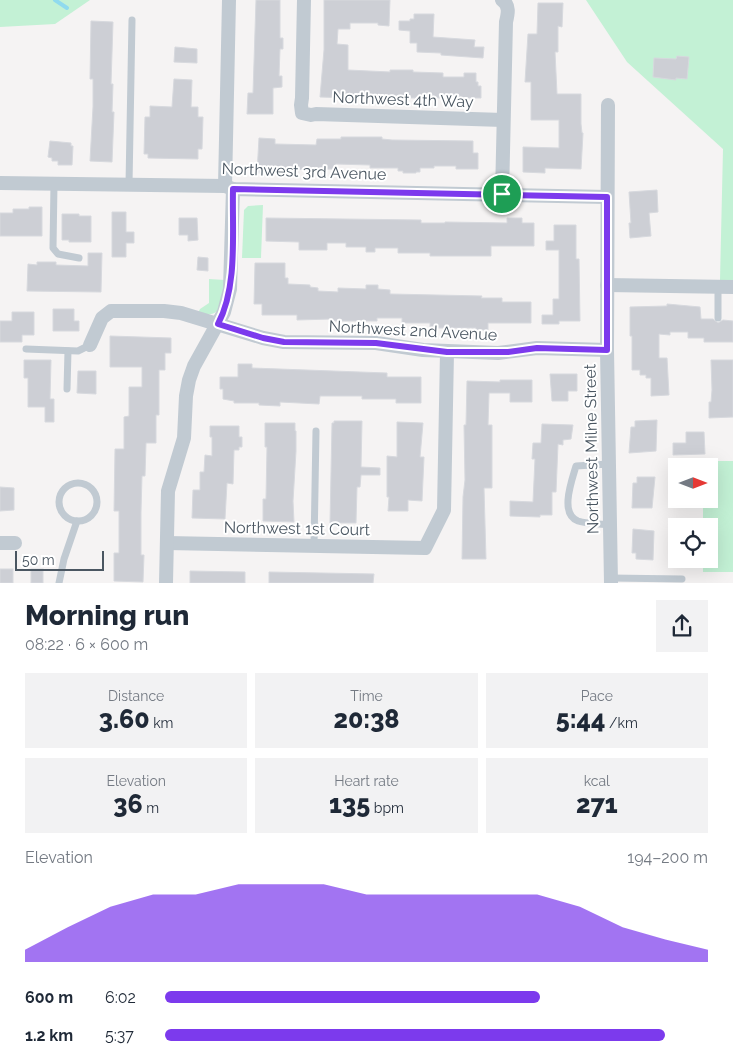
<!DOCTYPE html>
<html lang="en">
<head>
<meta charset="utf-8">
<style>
	:root { --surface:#fff; --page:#f2f2f3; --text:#1f2937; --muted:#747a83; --accent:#7c3aed }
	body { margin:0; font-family:Raleway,sans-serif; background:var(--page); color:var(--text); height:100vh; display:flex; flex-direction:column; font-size:19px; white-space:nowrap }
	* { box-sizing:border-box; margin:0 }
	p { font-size:16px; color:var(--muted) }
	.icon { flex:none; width:28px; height:28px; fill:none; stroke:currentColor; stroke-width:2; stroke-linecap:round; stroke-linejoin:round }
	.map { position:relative; height:583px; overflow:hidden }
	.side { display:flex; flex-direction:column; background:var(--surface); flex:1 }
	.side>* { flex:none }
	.needle { width:32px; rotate:90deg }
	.controls { position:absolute; left:668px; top:458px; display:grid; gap:10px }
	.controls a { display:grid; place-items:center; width:50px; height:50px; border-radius:0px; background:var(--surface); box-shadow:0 5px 20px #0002; font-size:25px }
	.scale { position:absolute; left:15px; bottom:12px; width:89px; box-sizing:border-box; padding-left:5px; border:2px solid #4a5661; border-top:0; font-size:14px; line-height:18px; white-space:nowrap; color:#4a5661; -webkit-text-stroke:4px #fff; paint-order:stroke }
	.pin { position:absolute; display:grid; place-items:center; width:42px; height:42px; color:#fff; margin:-21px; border:2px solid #fff; border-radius:50%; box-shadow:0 1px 5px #0007 }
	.round { display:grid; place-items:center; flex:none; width:52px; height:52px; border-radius:0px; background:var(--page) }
	.summary { display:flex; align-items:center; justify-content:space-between; height:85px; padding:0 25px }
	h1 { font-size:28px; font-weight:800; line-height:38px }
	.stats { display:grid; grid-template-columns:repeat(3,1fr); gap:8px; height:85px; padding:5px 25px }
	.stats div { display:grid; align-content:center; border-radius:0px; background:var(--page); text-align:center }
	.stats b { font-size:25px; font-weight:800 }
	.stats small { font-size:14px; font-weight:400 }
	.stats p { font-size:14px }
	.chart { height:140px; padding:10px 25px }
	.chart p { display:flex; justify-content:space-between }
	.chart svg { width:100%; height:90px; margin-top:5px; fill:var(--accent); opacity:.7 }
	ul { padding:0 25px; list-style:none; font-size:16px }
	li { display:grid; grid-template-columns:80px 60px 1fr; align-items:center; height:38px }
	li i { height:12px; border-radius:6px; background:var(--accent) }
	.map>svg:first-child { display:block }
</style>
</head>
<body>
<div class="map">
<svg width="733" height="583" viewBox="0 0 733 583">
	<rect width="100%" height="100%" fill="#f5f3f3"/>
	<g fill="#c3f1d5">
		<polygon points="0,0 90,0 55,24 0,27"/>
		<polygon points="586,0 733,0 733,280 720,280 723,149 627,62"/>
		<polygon points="263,205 261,258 242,258 244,210 248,206"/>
		<path d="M209,279L225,280C223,290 224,312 211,314C208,315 202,313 198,313L200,309L209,303Z"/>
		<polygon points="703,461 733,461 733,572 703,572 703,559 709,559 709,526 703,526 703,499 709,499 709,466 703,466"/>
	</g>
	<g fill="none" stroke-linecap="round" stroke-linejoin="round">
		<polyline stroke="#90daee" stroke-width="4" points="55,0 67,8"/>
	</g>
	<g fill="#cdcfd5" stroke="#d7d9de">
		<polygon points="256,0 280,0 280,38 283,38 283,49 280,49 279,76 282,76 282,87 273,88 273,114 247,114 248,93 253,93"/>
		<polygon points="324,0 390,0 389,26 378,25 378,23 350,23 350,29 338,29 337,44 348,45 348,70 390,72 390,70 413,70 413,72 443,73 443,77 464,77 464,73 476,73 476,82 478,82 478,86 481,86 481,98 402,98 402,96 349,94 349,98 320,97 324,50"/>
		<polygon points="538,3 563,3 562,27 558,26 558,52 555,52 557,94 581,94 581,124 582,133 583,133 581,169 545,168 545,173 523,172 523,147 559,148 559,120 531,120 531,82 525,82 528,34 537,34"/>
		<polygon points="414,14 434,14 433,37 475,40 474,47 484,47 483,58 441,55 441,53 417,52 417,43 410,43 410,31 399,30 399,21 410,21 410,19 414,19"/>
		<polygon points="91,21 113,22 111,84 113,84 112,112 114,112 112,162 90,161 93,107 93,79 90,79"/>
		<polygon points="175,47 197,49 197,63 174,62"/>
		<polygon points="677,56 689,57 687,79 676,78 676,80 653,77 654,58 676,59"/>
		<polygon points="174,79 192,80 191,107 198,107 198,117 203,117 202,149 198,149 198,159 148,158 148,154 144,154 145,117 150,117 150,106 172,107"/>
		<polygon points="341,137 382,137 382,139 392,140 473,141 473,153 478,153 478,169 456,169 456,166 434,166 434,168 420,168 420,172 416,172 416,173 403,173 403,171 398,171 398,168 370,168 370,165 336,164 336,169 268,170 268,173 257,173 259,138 275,139 275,144 316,145 317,139 341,139"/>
		<polygon points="50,141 71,143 71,146 73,146 72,165 58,165 58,161 52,161 52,158 48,157"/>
		<polygon points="657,190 658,212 649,213 651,236 630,238 629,223 631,223 629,192"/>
		<polygon points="29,207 42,207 42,236 0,236 0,213 13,213 13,209 29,209"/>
		<polygon points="112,212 126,212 126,232 134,232 134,243 126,243 126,257 112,257"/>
		<polygon points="62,214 79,214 79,216 91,216 91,242 69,242 69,240 62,240"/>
		<polygon points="179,218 197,218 198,240 188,241 188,235 179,235"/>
		<polygon points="266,218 421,220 421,223 445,223 445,222 507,223 507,218 522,218 522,223 534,223 534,246 491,246 491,256 430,256 430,253 398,253 398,248 375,248 375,252 366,252 366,247 346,247 346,243 327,243 327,250 299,250 299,242 266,241"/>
		<polygon points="554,225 576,225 576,259 579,259 580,321 559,321 559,324 542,324 542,315 553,315 553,299 559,299 559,250 546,250 546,241 554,241"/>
		<polygon points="88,253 102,253 101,292 27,291 28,264 37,265 37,262 56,262 56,265 88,266"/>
		<polygon points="198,257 208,258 208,271 197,270"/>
		<polygon points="255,263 285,263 285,278 288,278 288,284 310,285 310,287 318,288 318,291 338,292 338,288 366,289 366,285 378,285 378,289 390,290 390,294 482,296 481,298 502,298 502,302 531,302 531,323 488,323 488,330 476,330 476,328 430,328 430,323 402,323 402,318 377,318 377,321 331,321 331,319 297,320 297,315 262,315 262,304 254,304"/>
		<polygon points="667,304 700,307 701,319 713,319 718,323 723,320 733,321 733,342 704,342 704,338 688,338 688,332 670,332 670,335 659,334 659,358 667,358 669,395 651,396 651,378 646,378 646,375 640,375 640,370 632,370 632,336 630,336 630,307 667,306"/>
		<polygon points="53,309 74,309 74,321 79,321 79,331 53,331"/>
		<polygon points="12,312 34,312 34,335 22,335 22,342 0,342 0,321 12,321"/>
		<polygon points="110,336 171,338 171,353 165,353 165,370 159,370 159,415 156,415 156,443 146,443 145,476 142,476 141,512 141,555 144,555 143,582 114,581 114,553 119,553 119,511 114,511 115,449 124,449 124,417 129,416 129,387 142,387 142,367 110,367"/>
		<polygon points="24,360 51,360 50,399 54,399 54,422 45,422 45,407 28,407 28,378 24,378"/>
		<polygon points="711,360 733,360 733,417 709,418 709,402 711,402 712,390"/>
		<polygon points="238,364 252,364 252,368 387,373 387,377 421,377 421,403 396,403 396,399 362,399 362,396 320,396 319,404 280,402 280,406 259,405 259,403 234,403 234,401 223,399 223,389 220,389 220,377 238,377"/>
		<polygon points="78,371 96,371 96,394 77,393"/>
		<polygon points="550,374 577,374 577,391 568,391 568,401 552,401"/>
		<polygon points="500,380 532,380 532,402 510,402 510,393 489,393 488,425 492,425 492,488 484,488 486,559 462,559 463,497 465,480 464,425 466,425 467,381 500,382"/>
		<polygon points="657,420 656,451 629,453 631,427 635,427 635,421"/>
		<polygon points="334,421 362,421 361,467 380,468 380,475 361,475 360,487 357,487 356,523 330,523 332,423 334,423"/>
		<polygon points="397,422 423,423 420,457 424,457 422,501 408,500 408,511 388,511 389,497 387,497 387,456 397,457"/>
		<polygon points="265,423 295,423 295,431 296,431 296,451 293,501 294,522 263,521 263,499 266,499 267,447 265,447"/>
		<polygon points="542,424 573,425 571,439 563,440 563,445 558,444 556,492 552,492 552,515 540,515 540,517 510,516 510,501 533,502 535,459 532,459 533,443 541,443"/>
		<polygon points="210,426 239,426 239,437 242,437 242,447 239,447 239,450 234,450 233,484 227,483 225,519 192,518 193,490 200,490 200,472 204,472 205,455 212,456 212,437 210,437"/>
		<polygon points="686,432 704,432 705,454 673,455 673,443 686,443"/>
		<polygon points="637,477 655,477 652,508 632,508 633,483 637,483"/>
		<polygon points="0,487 14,488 14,510 0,511"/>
		<polygon points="633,529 654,531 653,560 636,559 636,553 632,553"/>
		<rect x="0" y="569" width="13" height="14"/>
		<rect x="31" y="569" width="12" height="14"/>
		<polygon points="190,571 245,572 245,583 190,583"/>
		<polygon points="269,572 374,574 373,583 269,583"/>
	</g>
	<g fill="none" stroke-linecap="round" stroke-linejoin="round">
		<g stroke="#c1cad2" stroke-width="7">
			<polyline points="54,184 53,248 58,254 79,258"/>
			<polyline points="129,184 132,20"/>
			<polyline points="718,318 718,287"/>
			<polyline points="26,349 78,351 90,345"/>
			<polyline points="67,389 68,351"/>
			<path d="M609,464L576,466C572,480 559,514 578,521C587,524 600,524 610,525"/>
			<circle cx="78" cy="502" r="19"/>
			<polyline points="314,546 316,431"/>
			<polyline points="611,578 682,579"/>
			<polyline points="59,583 64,559 77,521"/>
		</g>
		<g stroke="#c1cad2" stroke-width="14">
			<polyline points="304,0 302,98 301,105 302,113 311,115 316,114 503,120"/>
			<path d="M502,0C510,5 508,14 506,22L502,195"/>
			<polyline points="608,105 607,350 611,583"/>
			<polyline points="0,183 225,186 233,189 607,197"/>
			<polyline points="225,186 229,0"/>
			<polyline points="607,285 733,287"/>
			<polyline points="90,345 102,318 111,311 164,311 181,313 263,338 284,342 376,343 423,350 498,353 537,348 607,350"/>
			<polyline points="0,543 15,543"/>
			<polyline points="167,543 425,548 444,510 447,352"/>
			<polyline points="166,583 168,491 184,438 186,396 189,380 194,366 224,312 230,289 233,189"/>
		</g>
	</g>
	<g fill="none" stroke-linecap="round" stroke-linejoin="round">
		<g stroke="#fff" stroke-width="10">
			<path id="route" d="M233,189L607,197V350L537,348L508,352H447L376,343L284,342L263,338L218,324C238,286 232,232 233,189Z"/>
		</g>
		<use href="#route" stroke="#7c3aed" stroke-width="6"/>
	</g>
	<g text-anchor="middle" stroke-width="4" stroke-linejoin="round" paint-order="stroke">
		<g font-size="16" fill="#4a5661" stroke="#fff">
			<text transform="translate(403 99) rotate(2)" y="6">Northwest 4th Way</text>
			<text transform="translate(304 171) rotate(2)" y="6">Northwest 3rd Avenue</text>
			<text transform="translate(413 330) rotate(3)" y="6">Northwest 2nd Avenue</text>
			<text transform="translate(591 449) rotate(-91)" y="6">Northwest Milne Street</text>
			<text transform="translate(297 528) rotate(1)" y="6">Northwest 1st Court</text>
		</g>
	</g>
</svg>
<div class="controls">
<a><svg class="needle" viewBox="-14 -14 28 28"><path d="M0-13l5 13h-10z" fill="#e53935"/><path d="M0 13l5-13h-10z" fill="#747a83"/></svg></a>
<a><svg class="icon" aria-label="locate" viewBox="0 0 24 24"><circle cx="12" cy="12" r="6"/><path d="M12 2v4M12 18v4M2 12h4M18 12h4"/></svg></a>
</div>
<div class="scale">50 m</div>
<div class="pin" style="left:502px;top:194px;background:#1e9e55"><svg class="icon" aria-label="arrive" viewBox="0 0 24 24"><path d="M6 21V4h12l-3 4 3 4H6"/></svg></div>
</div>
<section class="side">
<div class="summary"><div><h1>Morning run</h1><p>08:22 · 6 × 600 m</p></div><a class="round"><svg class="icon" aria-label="share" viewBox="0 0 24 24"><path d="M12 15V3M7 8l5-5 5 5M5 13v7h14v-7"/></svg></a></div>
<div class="stats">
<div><p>Distance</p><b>3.60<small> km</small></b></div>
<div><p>Time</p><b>20:38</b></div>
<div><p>Pace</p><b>5:44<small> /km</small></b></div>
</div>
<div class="stats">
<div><p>Elevation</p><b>36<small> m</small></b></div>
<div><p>Heart rate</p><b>135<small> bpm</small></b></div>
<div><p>kcal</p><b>271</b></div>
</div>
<div class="chart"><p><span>Elevation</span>194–200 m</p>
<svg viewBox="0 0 160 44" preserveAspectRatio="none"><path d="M0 44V38L10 27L20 17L30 11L40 11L50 6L60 6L70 6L80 11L90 11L100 11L110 11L120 11L130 17L140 27L150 33L160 38V44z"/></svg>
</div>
<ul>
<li><b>600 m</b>6:02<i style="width:69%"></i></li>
<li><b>1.2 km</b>5:37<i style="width:92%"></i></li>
</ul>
</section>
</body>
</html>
